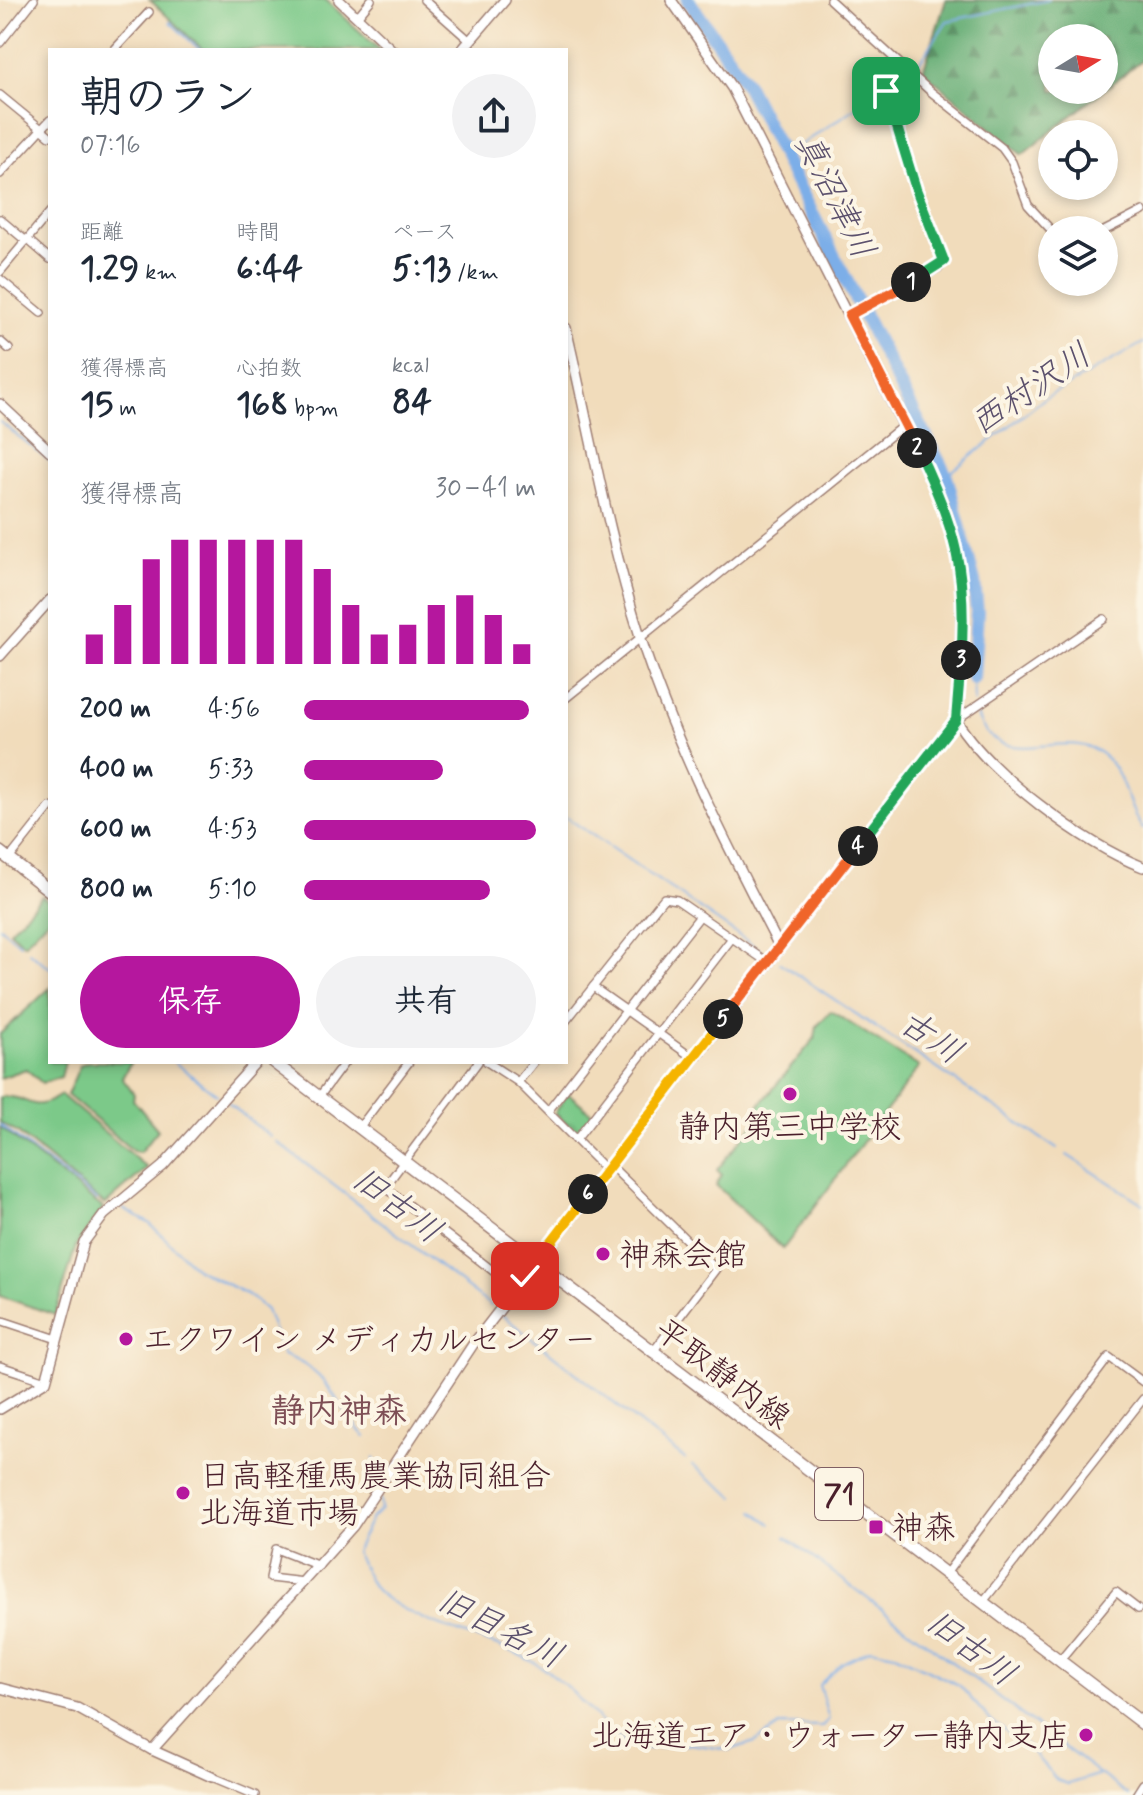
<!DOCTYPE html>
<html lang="ja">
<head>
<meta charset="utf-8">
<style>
	:root { --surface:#fff; --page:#f2f2f3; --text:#1f2937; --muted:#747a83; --accent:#b5179e }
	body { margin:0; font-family:Mynerve,"Klee One",sans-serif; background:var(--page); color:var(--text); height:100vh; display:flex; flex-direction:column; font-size:30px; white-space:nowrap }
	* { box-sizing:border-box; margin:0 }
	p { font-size:26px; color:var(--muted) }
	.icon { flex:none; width:44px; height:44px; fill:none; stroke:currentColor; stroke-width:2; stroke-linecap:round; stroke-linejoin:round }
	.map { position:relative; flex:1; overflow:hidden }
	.sheet { position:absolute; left:48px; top:48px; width:520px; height:1016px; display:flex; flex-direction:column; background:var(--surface); border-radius:0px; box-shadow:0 4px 12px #0003 }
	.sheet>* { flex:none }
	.needle { width:52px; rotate:79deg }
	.fabs { position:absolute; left:1038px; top:24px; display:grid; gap:16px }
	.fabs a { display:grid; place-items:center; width:80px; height:80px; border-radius:50%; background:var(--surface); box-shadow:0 4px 12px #0003; font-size:40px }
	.pin { position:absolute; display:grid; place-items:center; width:68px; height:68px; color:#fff; margin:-34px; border-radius:16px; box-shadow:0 4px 12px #0006 }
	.km { position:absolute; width:40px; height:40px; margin:-20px; border-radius:50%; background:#222; color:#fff; font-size:22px; line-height:40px; text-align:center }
	.round { display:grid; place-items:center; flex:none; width:84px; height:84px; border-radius:42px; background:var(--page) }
	.head { display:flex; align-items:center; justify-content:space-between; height:136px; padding:0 32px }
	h1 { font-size:44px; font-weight:700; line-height:60px }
	.figures { display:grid; grid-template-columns:repeat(3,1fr); gap:12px; height:136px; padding:8px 32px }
	.figures div { display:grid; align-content:center }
	.figures b { font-size:34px; font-weight:700 }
	.figures small { font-size:22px; font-weight:400 }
	.figures p { font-size:22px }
	.chart { height:224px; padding:16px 32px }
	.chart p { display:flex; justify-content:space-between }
	.chart svg { width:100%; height:144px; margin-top:8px; stroke:var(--accent); stroke-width:6 }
	.primary-button { display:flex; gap:16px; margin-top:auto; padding:16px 32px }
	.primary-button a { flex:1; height:92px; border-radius:48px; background:var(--accent); color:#fff; font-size:32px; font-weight:700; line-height:92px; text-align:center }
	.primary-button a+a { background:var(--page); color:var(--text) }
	ul { padding:0 32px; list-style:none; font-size:26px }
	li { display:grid; grid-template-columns:128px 96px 1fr; align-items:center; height:60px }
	li i { height:20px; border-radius:10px; background:var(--accent) }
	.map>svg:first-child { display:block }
</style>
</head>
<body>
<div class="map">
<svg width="1143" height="1795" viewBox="0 0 1143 1795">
	<defs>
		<pattern id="forest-firs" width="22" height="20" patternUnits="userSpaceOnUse" patternTransform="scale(2)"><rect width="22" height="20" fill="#65ad75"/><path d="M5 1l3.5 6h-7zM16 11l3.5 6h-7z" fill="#558c60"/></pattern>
		<pattern id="park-crowns" width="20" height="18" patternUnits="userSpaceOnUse" patternTransform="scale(2)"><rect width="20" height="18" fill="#7cc989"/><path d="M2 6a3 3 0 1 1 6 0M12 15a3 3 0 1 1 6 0" fill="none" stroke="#6dac76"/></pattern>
	</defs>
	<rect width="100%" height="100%" fill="#fcf5e5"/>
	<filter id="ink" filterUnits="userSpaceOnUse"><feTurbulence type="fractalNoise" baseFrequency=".0125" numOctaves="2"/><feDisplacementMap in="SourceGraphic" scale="16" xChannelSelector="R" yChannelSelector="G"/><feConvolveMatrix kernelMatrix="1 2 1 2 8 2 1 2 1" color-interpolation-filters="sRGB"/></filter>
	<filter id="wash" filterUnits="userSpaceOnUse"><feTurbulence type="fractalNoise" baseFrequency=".006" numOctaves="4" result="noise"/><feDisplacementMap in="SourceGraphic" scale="32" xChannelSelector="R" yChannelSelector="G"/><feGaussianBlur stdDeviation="1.8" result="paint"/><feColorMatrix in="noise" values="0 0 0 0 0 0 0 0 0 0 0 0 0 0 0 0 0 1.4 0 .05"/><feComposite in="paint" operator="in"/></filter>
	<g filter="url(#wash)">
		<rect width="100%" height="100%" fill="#f1dcbb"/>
		<g fill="#7cc989" stroke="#63745a" stroke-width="2">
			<polygon points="150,0 326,0 380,50 203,50"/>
			<polygon points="42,896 50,902 50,917 24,944 10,931"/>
			<polygon points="50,988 50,1062 65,1062 61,1077 42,1083 26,1069 0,1078 0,1034"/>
			<polygon points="831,1011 919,1067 783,1249 716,1185 722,1175 717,1170 760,1116 754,1112 815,1038 817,1026"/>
			<polygon points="87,1062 131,1062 122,1078 134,1094 133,1100 158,1130 140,1152 133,1151 67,1095 80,1065"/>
			<path d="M61,1095L147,1168L105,1205L18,1133L0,1123V1097C34,1095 28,1116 61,1095Z"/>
			<polygon points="0,1127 103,1208 76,1246 55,1315 0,1296"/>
		</g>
		<path fill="url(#forest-firs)" stroke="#586650" stroke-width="2" fill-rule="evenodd" d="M946,0H1143V59L1022,155L923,71ZM1052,38H1104V90H1052Z"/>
		<polygon fill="url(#park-crowns)" stroke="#63745a" stroke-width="2" points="568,1093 593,1114 578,1134 555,1113"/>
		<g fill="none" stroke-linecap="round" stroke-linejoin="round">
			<g stroke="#7caee8" stroke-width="2">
				<polyline points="170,22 200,50"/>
				<polyline points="915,69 947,21 1049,0"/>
				<polyline points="782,157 877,94"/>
				<polyline points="0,422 50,461"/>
				<polyline points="946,476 1045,398 1143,343"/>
				<polyline points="973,678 974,703"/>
				<path d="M975,709C994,779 1063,724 1102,754C1126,773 1126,808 1143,829"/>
				<polyline points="566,817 760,950"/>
				<polyline points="0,927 20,944"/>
				<polyline points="29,952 50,968"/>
				<polyline points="780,963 1057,1149"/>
				<polyline points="174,1062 217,1095"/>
				<polyline points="228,1103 271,1137"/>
				<polyline points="0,1125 97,1200"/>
				<polyline points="276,1141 491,1306"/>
				<polyline points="1067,1155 1143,1204"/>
				<path d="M123,1209L149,1223L197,1269L250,1296L266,1310L283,1355C331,1371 333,1403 365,1437"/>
				<polyline points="502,1315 685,1459"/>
				<polyline points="374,1457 377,1470"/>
				<polyline points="692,1465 735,1497"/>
				<path d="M380,1499L381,1509L371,1519L355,1552C362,1564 369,1585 380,1594C427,1631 494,1636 543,1668C579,1691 600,1729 636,1750L691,1744L729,1750L755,1742L781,1725L822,1726L829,1719L819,1685L842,1663L871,1649L895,1654L959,1685L992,1722L1026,1745L1057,1780L1068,1784L1100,1774"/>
				<polyline points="754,1511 771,1524"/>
				<polyline points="786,1537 1128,1795"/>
			</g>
			<polyline stroke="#7caee8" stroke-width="14" points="688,0 745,82 946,476 974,582 977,612 973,678"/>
		</g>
	</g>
	<g filter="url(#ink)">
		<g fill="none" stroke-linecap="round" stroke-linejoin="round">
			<g stroke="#9e7e73" stroke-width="10">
				<g id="minor">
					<polyline points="424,0 470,41"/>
					<polyline points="830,0 930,91 1002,148 1012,162 1028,205 1052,231"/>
					<polyline points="357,17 371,0"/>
					<polyline points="0,43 34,0"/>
					<polyline points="114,50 149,12"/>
					<polyline points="0,95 50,136"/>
					<polyline points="0,174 50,120"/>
					<polyline points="0,219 26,241"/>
					<polyline points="1104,231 1143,211"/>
					<polyline points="27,239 50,259"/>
					<polyline points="0,272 50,212"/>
					<polyline points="0,279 41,313"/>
					<polyline points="849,315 940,267 944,261 916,189 886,91 888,70 896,62"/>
					<polyline points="0,341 9,349"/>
					<polyline points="566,698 905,424"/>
					<polyline points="956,720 1104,619"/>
					<polyline points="9,859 50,807"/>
					<polyline points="593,987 664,898 677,900 767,962"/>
					<polyline points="566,1021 593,987 693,1058"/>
					<polyline points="478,1062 385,1187 515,1288"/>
					<polyline points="487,1062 518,1082 606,1170"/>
					<polyline points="518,1082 534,1062"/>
					<polyline points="319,1097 345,1062"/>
					<polyline points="548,1111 700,916"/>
					<polyline points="359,1128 409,1062"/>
					<polyline points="576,1140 732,938"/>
					<polyline points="610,1165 716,1269 652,1353"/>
					<polyline points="0,1320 57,1339"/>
					<polyline points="0,1366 46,1381"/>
					<polyline points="945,1575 1109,1357 1143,1382"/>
					<polyline points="304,1582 270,1578 276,1549 319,1566"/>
					<polyline points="982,1603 1143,1399"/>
					<polyline points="1059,1661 1116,1592 1138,1609"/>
					<polyline points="212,1777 255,1795"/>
					<polyline points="1136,1795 1143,1784"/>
				</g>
			</g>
			<g stroke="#9e7e73" stroke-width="12">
				<g id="tertiary">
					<polyline points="339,0 392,50"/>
					<polyline points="462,50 505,0"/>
					<path d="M566,328C590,431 608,535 640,636C675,745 727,845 779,946"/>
					<polyline points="0,404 50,451"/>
					<polyline points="0,656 50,600"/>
					<path d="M956,720C989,774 1084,844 1143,867"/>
					<polyline points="0,1409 46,1381 84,1242 104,1215 163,1166 256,1062"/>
					<polyline points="0,1688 77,1708 152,1750 212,1777"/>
					<path d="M152,1750L353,1526L474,1343L956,720C962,645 969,576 943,503L732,88L671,0"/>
				</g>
			</g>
			<g stroke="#9e7e73" stroke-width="14">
				<g id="primary">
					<polyline points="0,852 50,891"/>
					<polyline points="273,1062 1143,1724"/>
				</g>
			</g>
			<use href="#minor" stroke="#fff" stroke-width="7"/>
			<use href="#tertiary" stroke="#fff" stroke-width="9"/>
			<use href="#primary" stroke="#fff" stroke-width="11"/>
		</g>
	</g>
	<g fill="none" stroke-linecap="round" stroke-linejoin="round" filter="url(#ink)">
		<g stroke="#fff" stroke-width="16">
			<polyline id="split-1" points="886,91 916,189 944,261 911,282"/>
		</g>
		<g stroke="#fff" stroke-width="16">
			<polyline id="split-2" points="911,282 849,315 917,448"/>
		</g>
		<g stroke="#fff" stroke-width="16">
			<path id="split-3" d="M917,448C955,526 968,572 961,660"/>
		</g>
		<g stroke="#fff" stroke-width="16">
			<polyline id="split-4" points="858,846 956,720 961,660"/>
		</g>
		<g stroke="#fff" stroke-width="16">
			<polyline id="split-5" points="723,1019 858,846"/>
		</g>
		<g stroke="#fff" stroke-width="16">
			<polyline id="split-6" points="588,1194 723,1019"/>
		</g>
		<g stroke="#fff" stroke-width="16">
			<polyline id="split-7" points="525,1276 588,1194"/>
		</g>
		<use href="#split-1" stroke="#22a559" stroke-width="10"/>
		<use href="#split-2" stroke="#f0652b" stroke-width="10"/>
		<use href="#split-3" stroke="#22a559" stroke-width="10"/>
		<use href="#split-4" stroke="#22a559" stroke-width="10"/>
		<use href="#split-5" stroke="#f0652b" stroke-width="10"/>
		<use href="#split-6" stroke="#f5b400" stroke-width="10"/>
		<use href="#split-7" stroke="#f5b400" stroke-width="10"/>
	</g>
	<g fill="#b5179e" stroke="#fcf5e5" stroke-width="3">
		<circle cx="790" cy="1094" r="8"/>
		<circle cx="603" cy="1254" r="8"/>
		<circle cx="126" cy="1339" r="8"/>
		<circle cx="183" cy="1493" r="8"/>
		<rect x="868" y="1519" width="16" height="16" rx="4"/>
		<circle cx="1086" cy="1735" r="8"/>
	</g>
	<g text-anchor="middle" stroke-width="8" stroke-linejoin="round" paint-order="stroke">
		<rect fill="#fcf5e5" stroke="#7f5f63" stroke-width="2" x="815" y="1468" width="48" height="52" rx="6"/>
		<g font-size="30" font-weight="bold" fill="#4a1f2b">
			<text x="839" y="1504">71</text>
		</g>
		<g font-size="32" fill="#4a1f2b" stroke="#fcf5e5" text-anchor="start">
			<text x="790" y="1137" text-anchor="middle">静内第三中学校</text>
			<text x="619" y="1265">神森会館</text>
			<text x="142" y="1350">エクワイン メディカルセンター</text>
			<text x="199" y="1486">日高軽種馬農業協同組合<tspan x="199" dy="37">北海道市場</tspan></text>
			<text x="892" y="1538">神森</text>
			<text x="1070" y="1746" text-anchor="end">北海道エア・ウォーター静内支店</text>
		</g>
		<g font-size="32" fill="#4a1f2b" stroke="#fcf5e5">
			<text transform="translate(723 1373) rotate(37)" y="11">平取静内線</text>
		</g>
		<g font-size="34" font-style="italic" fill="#5c516d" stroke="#fcf5e5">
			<text transform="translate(836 195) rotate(63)" y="12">真沼津川</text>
			<text transform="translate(1030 388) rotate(-34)" y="12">西村沢川</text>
			<text transform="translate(932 1036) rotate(34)" y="12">古川</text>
			<text transform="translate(398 1204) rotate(37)" y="12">旧古川</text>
			<text transform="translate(501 1627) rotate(27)" y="12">旧目名川</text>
			<text transform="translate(972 1647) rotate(37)" y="12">旧古川</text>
		</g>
		<g font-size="34" font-weight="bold" fill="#7e4f56" stroke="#fcf5e5">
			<text x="339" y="1422">静内神森</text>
		</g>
	</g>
</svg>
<div class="fabs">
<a><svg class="needle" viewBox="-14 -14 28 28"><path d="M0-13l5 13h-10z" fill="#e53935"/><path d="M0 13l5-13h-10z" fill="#747a83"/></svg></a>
<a><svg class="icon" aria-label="locate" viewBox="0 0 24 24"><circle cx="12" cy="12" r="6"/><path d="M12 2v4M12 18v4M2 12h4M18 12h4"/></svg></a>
<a><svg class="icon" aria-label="layers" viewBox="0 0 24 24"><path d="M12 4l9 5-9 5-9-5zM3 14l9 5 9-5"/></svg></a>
</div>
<div class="pin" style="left:886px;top:91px;background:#1e9e55"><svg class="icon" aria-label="arrive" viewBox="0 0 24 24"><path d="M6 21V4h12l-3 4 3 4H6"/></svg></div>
<div class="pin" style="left:525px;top:1276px;background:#d93025"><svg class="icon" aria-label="check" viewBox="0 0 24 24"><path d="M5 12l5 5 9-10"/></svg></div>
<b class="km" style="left:911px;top:282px">1</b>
<b class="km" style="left:917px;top:448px">2</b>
<b class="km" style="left:961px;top:660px">3</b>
<b class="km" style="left:858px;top:846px">4</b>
<b class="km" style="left:723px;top:1019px">5</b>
<b class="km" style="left:588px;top:1194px">6</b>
<section class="sheet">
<div class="head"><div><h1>朝のラン</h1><p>07:16</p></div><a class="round"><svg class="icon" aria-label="share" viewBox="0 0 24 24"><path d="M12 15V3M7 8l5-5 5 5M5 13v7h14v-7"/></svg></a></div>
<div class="figures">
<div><p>距離</p><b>1.29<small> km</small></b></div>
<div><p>時間</p><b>6:44</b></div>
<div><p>ペース</p><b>5:13<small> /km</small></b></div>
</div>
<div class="figures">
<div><p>獲得標高</p><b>15<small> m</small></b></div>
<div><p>心拍数</p><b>168<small> bpm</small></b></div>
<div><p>kcal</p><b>84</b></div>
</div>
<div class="chart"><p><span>獲得標高</span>30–41 m</p>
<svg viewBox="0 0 160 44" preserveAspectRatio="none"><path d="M5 44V35M15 44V26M25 44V12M35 44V6M45 44V6M55 44V6M65 44V6M75 44V6M85 44V15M95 44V26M105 44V35M115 44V32M125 44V26M135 44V23M145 44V29M155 44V38"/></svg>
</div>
<ul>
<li><b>200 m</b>4:56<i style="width:97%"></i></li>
<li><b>400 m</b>5:33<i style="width:60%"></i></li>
<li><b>600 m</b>4:53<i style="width:100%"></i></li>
<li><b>800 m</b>5:10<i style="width:80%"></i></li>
</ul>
<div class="primary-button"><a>保存</a><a>共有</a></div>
</section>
</div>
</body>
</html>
